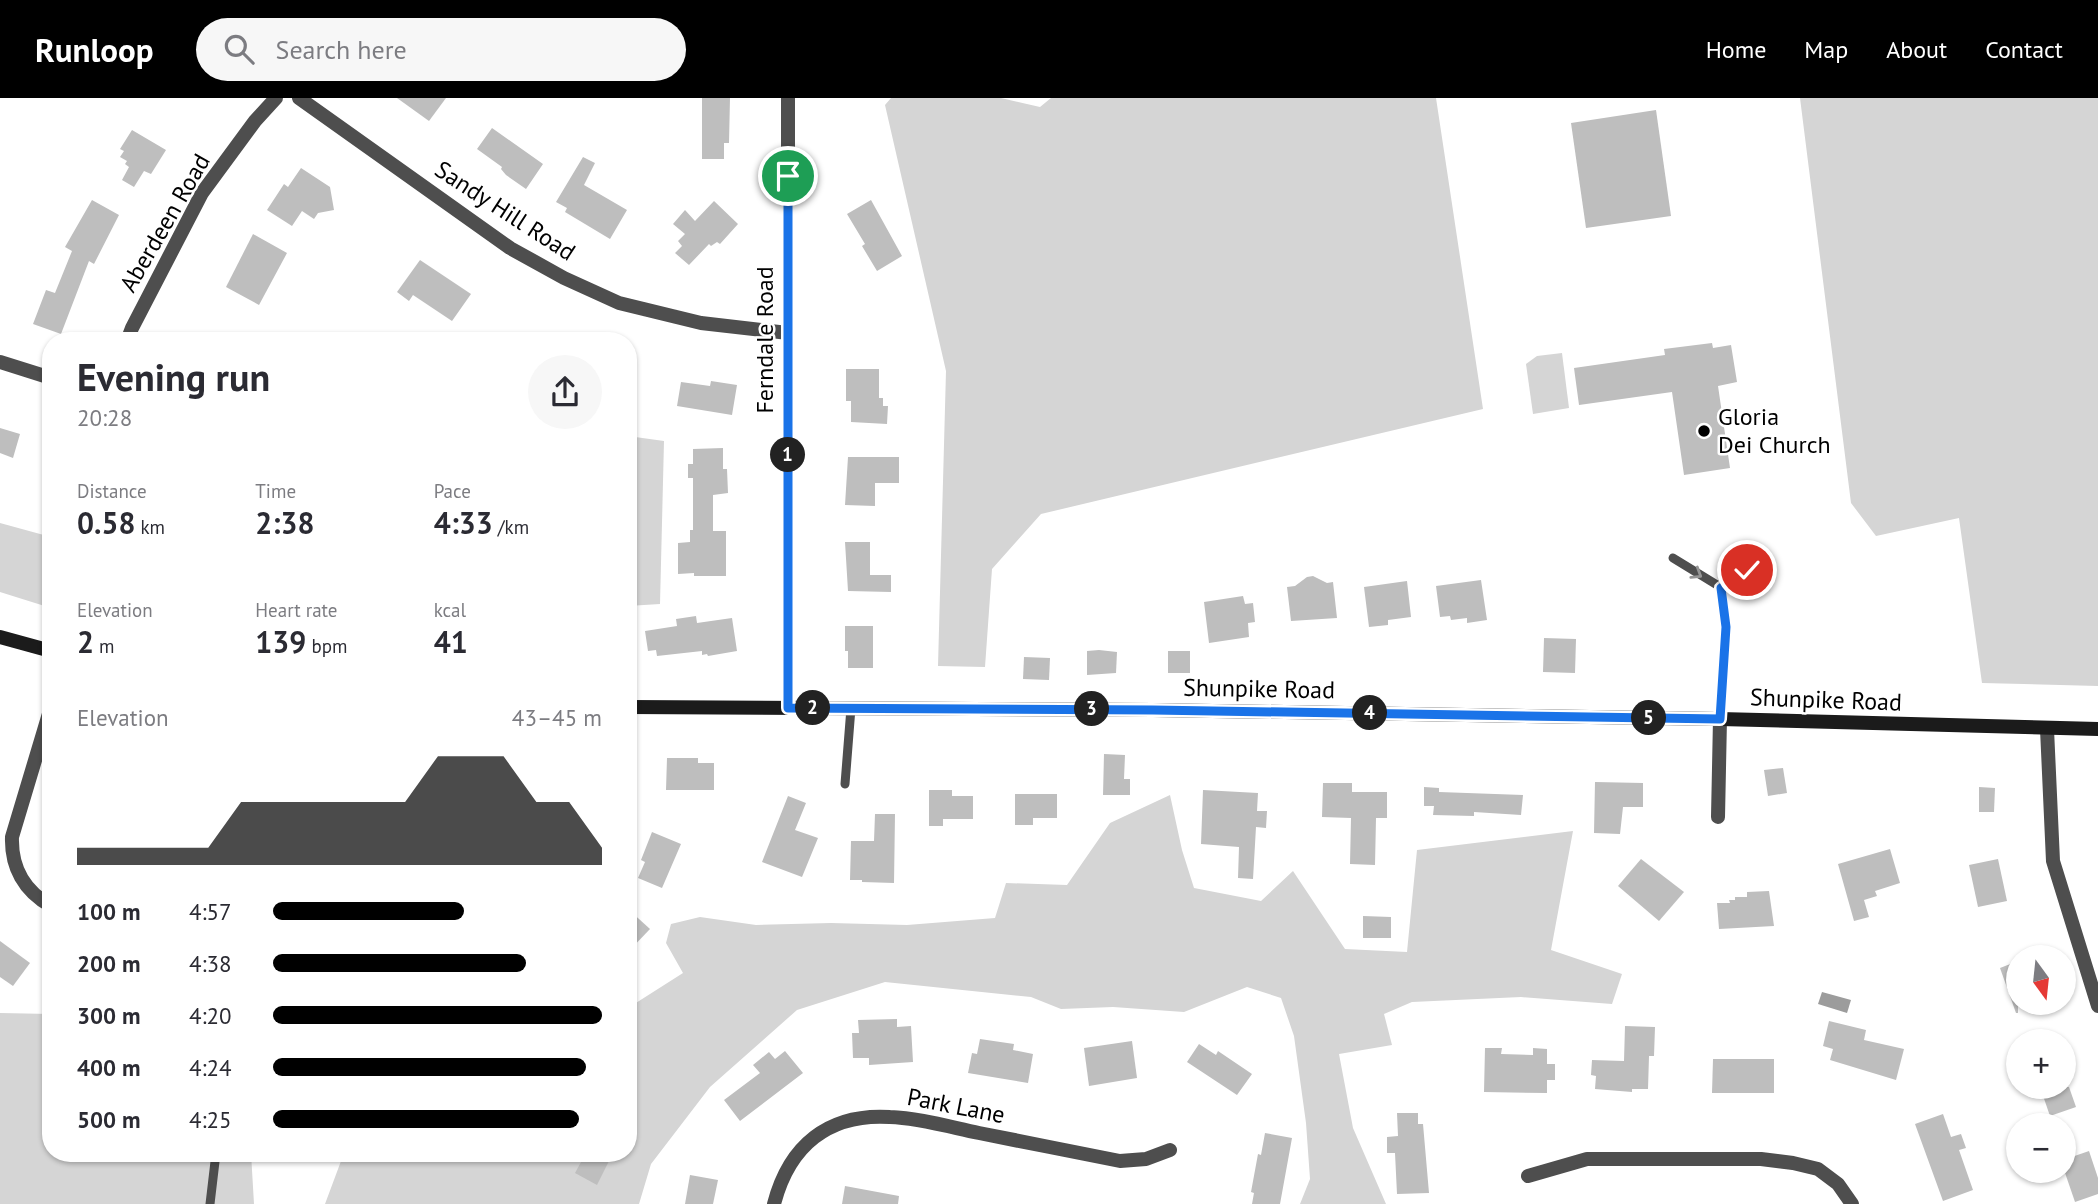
<!DOCTYPE html>
<html lang="en">
<head>
<meta charset="utf-8">
<style>
	:root { --surface:#fff; --page:#f7f7f7; --text:#2b2b33; --muted:#7c7c81; --accent:#000 }
	body { margin:0; font-family:"PT Sans",sans-serif; background:var(--page); color:var(--text); height:100vh; display:flex; flex-direction:column; font-size:26px; white-space:nowrap }
	* { box-sizing:border-box; margin:0 }
	p { font-size:23px; color:var(--muted) }
	.icon { flex:none; width:38px; height:38px; fill:none; stroke:currentColor; stroke-width:2; stroke-linecap:round; stroke-linejoin:round }
	.map { position:relative; flex:1; overflow:hidden }
	.side { position:absolute; left:42px; top:234px; width:595px; height:830px; display:flex; flex-direction:column; background:var(--surface); border-radius:28px; box-shadow:0 2px 5px #0004 }
	.side>* { flex:none }
	.needle { width:46px; rotate:165deg }
	.tools { position:absolute; left:2006px; top:847px; display:grid; gap:14px }
	.tools a { display:grid; place-items:center; width:70px; height:70px; border-radius:50%; background:var(--surface); box-shadow:0 2px 5px #0004; font-size:35px }
	.pin { position:absolute; display:grid; place-items:center; width:60px; height:60px; color:#fff; margin:-30px; border:4px solid #fff; border-radius:50%; box-shadow:0 2px 7px #0007 }
	.km { position:absolute; width:35px; height:35px; margin:-18px; border-radius:50%; background:#222; color:#fff; font-size:19px; line-height:35px; text-align:center }
	.round { display:grid; place-items:center; flex:none; width:74px; height:74px; border-radius:37px; background:var(--page) }
	.head { display:flex; align-items:center; justify-content:space-between; height:119px; padding:0 35px }
	h1 { font-size:38px; font-weight:700; line-height:52px }
	.figures { display:grid; grid-template-columns:repeat(3,1fr); gap:10px; height:119px; padding:7px 35px }
	.figures div { display:grid; align-content:center }
	.figures b { font-size:30px; font-weight:700 }
	.figures small { font-size:19px; font-weight:400 }
	.figures p { font-size:19px }
	.chart { height:196px; padding:14px 35px }
	.chart p { display:flex; justify-content:space-between }
	.chart svg { width:100%; height:126px; margin-top:7px; fill:var(--accent); opacity:.7 }
	ul { padding:0 35px; list-style:none; font-size:23px }
	li { display:grid; grid-template-columns:112px 84px 1fr; align-items:center; height:52px }
	li i { height:18px; border-radius:9px; background:var(--accent) }
	header { display:flex; align-items:center; gap:42px; box-sizing:border-box; height:98px; padding:0 35px; background:var(--accent); color:#fff }
	header strong { font-size:33px }
	nav { display:flex; gap:38px; margin-inline-start:auto; font-size:24px }
	.search { width:490px; height:63px; background:var(--page); display:flex; align-items:center; gap:18px; box-sizing:border-box; padding:0 24px; border-radius:38px; color:var(--muted); font-size:26px }
	.map>svg:first-child { display:block }
</style>
</head>
<body>
<header>
<strong>Runloop</strong>
<div class="search"><svg class="icon" aria-label="search" viewBox="0 0 24 24"><circle cx="10" cy="10" r="6"/><path d="M15 15l6 6"/></svg>Search here</div>
<nav><a>Home</a><a>Map</a><a>About</a><a>Contact</a></nav>
</header>
<div class="map">
<svg width="2098" height="1106" viewBox="0 0 2098 1106">
	<rect width="100%" height="100%" fill="#fff"/>
	<g fill="#d5d5d5">
		<polygon points="891,0 1001,0 1040,9 1051,0 1436,0 1483,311 1041,416 992,471 985,569 938,568 946,273 885,7"/>
		<polygon points="1800,0 2098,0 2098,588 1982,585 1959,420 1876,438 1851,405"/>
		<polygon points="1562,255 1569,310 1533,316 1526,266 1537,258"/>
		<polygon points="628,338 664,343 660,506 628,508"/>
		<polygon points="0,425 51,439 51,510 0,494"/>
		<polygon points="1170,697 1182,752 1194,790 1261,803 1293,773 1345,851 1407,854 1417,752 1573,733 1551,852 1622,876 1612,906 1521,899 1412,904 1384,916 1392,947 1339,956 1353,1030 1386,1106 1300,1106 1310,1081 1306,1025 1294,938 1281,900 1247,889 1184,914 1113,909 1061,911 1031,899 885,884 797,912 710,989 651,1066 639,1106 325,1106 344,1055 628,1055 628,910 683,875 666,845 671,826 700,819 756,827 831,825 907,827 995,820 1006,785 1067,787 1110,725"/>
		<polygon points="0,915 51,916 51,1055 251,1055 254,1106 0,1106"/>
	</g>
	<polygon fill="#9c9c9c" points="1822,894 1851,902 1847,915 1818,906"/>
	<g fill="#bebebe">
		<polygon points="397,0 446,0 429,23"/>
		<polygon points="702,0 730,0 729,45 724,45 724,61 702,61"/>
		<polygon points="1656,12 1671,118 1586,130 1571,25"/>
		<polygon points="492,30 543,66 526,91 506,77 501,71 502,69 477,51"/>
		<polygon points="132,32 166,52 151,76 144,73 134,89 122,82 129,69 125,66 127,63 120,59 124,53 120,51"/>
		<polygon points="583,59 595,65 584,87 627,112 610,141 565,114 567,110 556,104"/>
		<polygon points="301,70 330,89 334,112 318,115 314,121 302,113 292,128 267,112 284,86 288,89"/>
		<polygon points="92,102 119,117 94,166 89,163 61,236 33,226 46,192 55,195 72,153 65,149"/>
		<polygon points="871,102 902,158 877,173 862,148 865,146 847,116"/>
		<polygon points="714,103 738,126 720,146 717,144 711,148 709,146 689,167 675,155 682,148 678,143 685,136 673,126 685,112 695,123"/>
		<polygon points="253,136 287,155 259,207 226,189"/>
		<polygon points="420,162 471,196 452,223 413,197 409,203 397,194"/>
		<polygon points="1712,245 1713,250 1731,247 1737,284 1718,288 1730,370 1684,377 1672,294 1579,307 1574,270 1665,257 1664,251"/>
		<polygon points="846,271 879,271 879,300 883,300 883,308 888,308 887,326 851,324 851,303 846,303"/>
		<polygon points="711,283 737,287 732,317 677,308 681,284 710,288"/>
		<polygon points="0,330 20,336 13,360 0,355"/>
		<polygon points="723,350 723,371 727,371 728,395 713,397 713,433 726,433 726,478 694,478 694,475 678,476 678,445 690,444 690,432 693,432 693,380 688,380 688,366 693,366 693,351"/>
		<polygon points="848,359 899,359 899,385 875,385 875,408 845,407"/>
		<polygon points="845,444 870,444 870,477 891,477 891,494 848,493"/>
		<polygon points="1313,478 1327,485 1333,484 1337,520 1291,523 1287,489 1295,488 1307,479"/>
		<polygon points="1481,482 1487,522 1467,525 1467,520 1451,522 1450,518 1440,519 1436,488"/>
		<polygon points="1407,483 1411,519 1388,522 1388,527 1369,529 1364,489"/>
		<polygon points="1243,498 1245,506 1253,505 1255,524 1248,525 1249,539 1209,545 1204,504"/>
		<polygon points="696,518 697,525 732,520 737,553 708,558 707,556 702,557 702,553 657,558 656,552 648,553 645,533 677,528 676,521"/>
		<polygon points="845,528 873,528 873,570 848,570 848,553 845,553"/>
		<polygon points="1544,540 1576,541 1575,575 1543,574"/>
		<polygon points="1099,552 1117,554 1116,575 1087,577 1087,553"/>
		<rect x="1168" y="553" width="22" height="22"/>
		<polygon points="1024,559 1050,560 1049,582 1023,581"/>
		<polygon points="1104,656 1125,657 1124,681 1130,681 1130,697 1103,697"/>
		<polygon points="667,660 698,660 698,665 714,665 714,692 666,692"/>
		<polygon points="1783,670 1787,695 1768,698 1764,672"/>
		<polygon points="1595,684 1643,685 1643,709 1623,709 1620,736 1594,735"/>
		<polygon points="1323,685 1352,685 1352,694 1387,694 1387,720 1376,720 1375,767 1350,766 1351,720 1322,719"/>
		<polygon points="1424,689 1439,690 1439,694 1523,697 1521,717 1474,714 1474,718 1433,717 1434,708 1424,708"/>
		<polygon points="1979,689 1995,690 1994,714 1979,714"/>
		<polygon points="929,692 952,692 952,698 973,698 973,721 943,721 943,728 929,728"/>
		<polygon points="1203,692 1258,695 1257,713 1267,713 1266,730 1256,729 1253,781 1238,780 1239,749 1201,746"/>
		<polygon points="1015,696 1057,696 1057,720 1033,720 1033,727 1015,727"/>
		<polygon points="788,698 806,705 795,732 818,740 802,779 762,764"/>
		<polygon points="875,716 895,716 894,785 862,784 862,782 850,782 851,743 874,743"/>
		<polygon points="652,734 681,746 662,790 638,780 645,764 641,762"/>
		<polygon points="1890,751 1900,785 1875,793 1877,798 1864,802 1869,819 1854,823 1838,766"/>
		<polygon points="1641,761 1684,794 1659,823 1618,788"/>
		<polygon points="1998,761 2007,803 1978,809 1969,767"/>
		<polygon points="1769,793 1774,828 1719,831 1717,805 1730,805 1729,802 1735,802 1735,799 1747,799 1747,794"/>
		<polygon points="628,811 650,831 628,854"/>
		<polygon points="1363,818 1391,819 1391,840 1363,840"/>
		<polygon points="0,843 30,865 13,888 0,879"/>
		<polygon points="2018,863 2018,915 2016,915 2000,870"/>
		<polygon points="897,921 897,929 911,928 913,964 869,967 869,960 853,960 852,935 859,935 858,922"/>
		<polygon points="1829,923 1866,932 1864,942 1904,951 1896,982 1830,962 1833,951 1823,948"/>
		<polygon points="1625,928 1655,929 1654,958 1649,958 1648,991 1632,991 1632,994 1595,991 1596,978 1591,977 1592,962 1624,963"/>
		<polygon points="980,941 1014,946 1013,952 1033,956 1028,985 968,975 972,955 977,956"/>
		<polygon points="1132,943 1137,980 1089,988 1084,950"/>
		<polygon points="1199,946 1216,957 1218,953 1252,976 1237,997 1187,964"/>
		<polygon points="1485,950 1502,950 1501,956 1533,957 1533,950 1547,951 1547,966 1555,966 1555,982 1547,982 1547,995 1484,994"/>
		<polygon points="785,953 803,975 740,1023 724,1002 760,975 753,967 769,954 775,961"/>
		<polygon points="1713,961 1774,961 1774,995 1712,995"/>
		<polygon points="2040,989 2069,989 2076,1009 2050,1018"/>
		<polygon points="1397,1015 1418,1015 1418,1026 1423,1026 1429,1095 1397,1096 1395,1055 1387,1055 1387,1039 1398,1038"/>
		<polygon points="1943,1016 1951,1039 1961,1036 1966,1050 1959,1052 1973,1092 1943,1103 1915,1026"/>
		<polygon points="1265,1035 1292,1040 1280,1106 1252,1106 1254,1095 1251,1094 1258,1056 1261,1057"/>
		<polygon points="2089,1053 2098,1080 2098,1096 2075,1104 2063,1069 2063,1062"/>
		<polygon points="586,1055 613,1055 597,1087 575,1075"/>
		<polygon points="690,1077 718,1082 713,1106 685,1106"/>
		<polygon points="845,1088 899,1098 898,1106 842,1106"/>
	</g>
	<g fill="none" stroke-linecap="round" stroke-linejoin="round">
		<g stroke="#4e4e4e" stroke-width="9">
			<polyline points="1673,460 1722,490"/>
			<polyline points="1722,490 1747,472"/>
			<polyline points="1720,621 1726,529 1722,490"/>
			<polyline points="845,686 851,610"/>
			<polyline points="210,1106 216,1055"/>
		</g>
		<g stroke="#4e4e4e" stroke-width="14">
			<polyline points="299,0 510,150 564,180 619,205 701,225 788,235"/>
			<polyline points="127,243 132,230 202,95 255,23 276,0"/>
			<polyline points="0,264 51,280"/>
			<path d="M51,609L12,739C11,769 24,793 51,808"/>
			<polyline points="788,610 788,0"/>
			<polyline points="2047,631 2053,763 2098,908"/>
			<polyline points="1718,719 1720,621"/>
			<polyline points="1528,1078 1587,1061 1761,1061 1793,1065 1818,1071 1838,1086 1852,1106"/>
			<path d="M774,1106C789,1048 828,1015 890,1019C919,1020 950,1029 979,1035C1026,1044 1073,1054 1120,1063L1146,1061L1170,1052"/>
		</g>
		<g stroke="#1b1b1b" stroke-width="14">
			<polyline points="0,539 51,553"/>
			<polyline points="628,609 1153,612 1720,621 2098,631"/>
		</g>
	</g>
	<defs><path id="oneway-chevron" d="M-2-3.5L2.5 0L-2 3.5" fill="none" stroke-width="1.6" stroke-linecap="round" stroke-linejoin="round" transform="scale(1.75)"/></defs>
	<use stroke="#959595" href="#oneway-chevron" transform="translate(1697 476) rotate(32)"/>
	<g fill="none" stroke-linecap="round" stroke-linejoin="round">
		<g stroke="#fff" stroke-width="14">
			<polyline id="route" points="788,78 788,610 1153,612 1720,621 1726,529 1721,490 1747,472"/>
		</g>
		<use href="#route" stroke="#1a73e8" stroke-width="9"/>
	</g>
	<circle fill="#000" stroke="#fff" stroke-width="2.5" cx="1704" cy="333" r="7"/>
	<g text-anchor="middle" stroke-width="5" stroke-linejoin="round" paint-order="stroke">
		<g font-size="24" fill="#000" stroke="#fff">
			<text transform="translate(505 113) rotate(33)" y="8">Sandy Hill Road</text>
			<text transform="translate(165 125) rotate(-60)" y="8">Aberdeen Road</text>
			<text transform="translate(765 242) rotate(-90)" y="8">Ferndale Road</text>
			<text transform="translate(1259 591) rotate(1)" y="8">Shunpike Road</text>
			<text transform="translate(1826 602) rotate(2)" y="8">Shunpike Road</text>
			<text transform="translate(956 1008) rotate(11)" y="8">Park Lane</text>
		</g>
		<g font-size="24" fill="#000" stroke="#fff" text-anchor="start">
			<text x="1718" y="327">Gloria<tspan x="1718" dy="28">Dei Church</tspan></text>
		</g>
	</g>
</svg>
<div class="tools">
<a><svg class="needle" viewBox="-14 -14 28 28"><path d="M0-13l5 13h-10z" fill="#e53935"/><path d="M0 13l5-13h-10z" fill="#7c7c81"/></svg></a>
<a>+</a>
<a>−</a>
</div>
<div class="pin" style="left:788px;top:78px;background:#1e9e55"><svg class="icon" aria-label="arrive" viewBox="0 0 24 24"><path d="M6 21V4h12l-3 4 3 4H6"/></svg></div>
<div class="pin" style="left:1747px;top:472px;background:#d93025"><svg class="icon" aria-label="check" viewBox="0 0 24 24"><path d="M5 12l5 5 9-10"/></svg></div>
<b class="km" style="left:788px;top:357px">1</b>
<b class="km" style="left:813px;top:610px">2</b>
<b class="km" style="left:1092px;top:611px">3</b>
<b class="km" style="left:1370px;top:615px">4</b>
<b class="km" style="left:1649px;top:620px">5</b>
<section class="side">
<div class="head"><div><h1>Evening run</h1><p>20:28</p></div><a class="round"><svg class="icon" aria-label="share" viewBox="0 0 24 24"><path d="M12 15V3M7 8l5-5 5 5M5 13v7h14v-7"/></svg></a></div>
<div class="figures">
<div><p>Distance</p><b>0.58<small> km</small></b></div>
<div><p>Time</p><b>2:38</b></div>
<div><p>Pace</p><b>4:33<small> /km</small></b></div>
</div>
<div class="figures">
<div><p>Elevation</p><b>2<small> m</small></b></div>
<div><p>Heart rate</p><b>139<small> bpm</small></b></div>
<div><p>kcal</p><b>41</b></div>
</div>
<div class="chart"><p><span>Elevation</span>43–45 m</p>
<svg viewBox="0 0 160 44" preserveAspectRatio="none"><path d="M0 44V38L10 38L20 38L30 38L40 38L50 22L60 22L70 22L80 22L90 22L100 22L110 6L120 6L130 6L140 22L150 22L160 38V44z"/></svg>
</div>
<ul>
<li><b>100 m</b>4:57<i style="width:58%"></i></li>
<li><b>200 m</b>4:38<i style="width:77%"></i></li>
<li><b>300 m</b>4:20<i style="width:100%"></i></li>
<li><b>400 m</b>4:24<i style="width:95%"></i></li>
<li><b>500 m</b>4:25<i style="width:93%"></i></li>
</ul>
</section>
</div>
</body>
</html>
